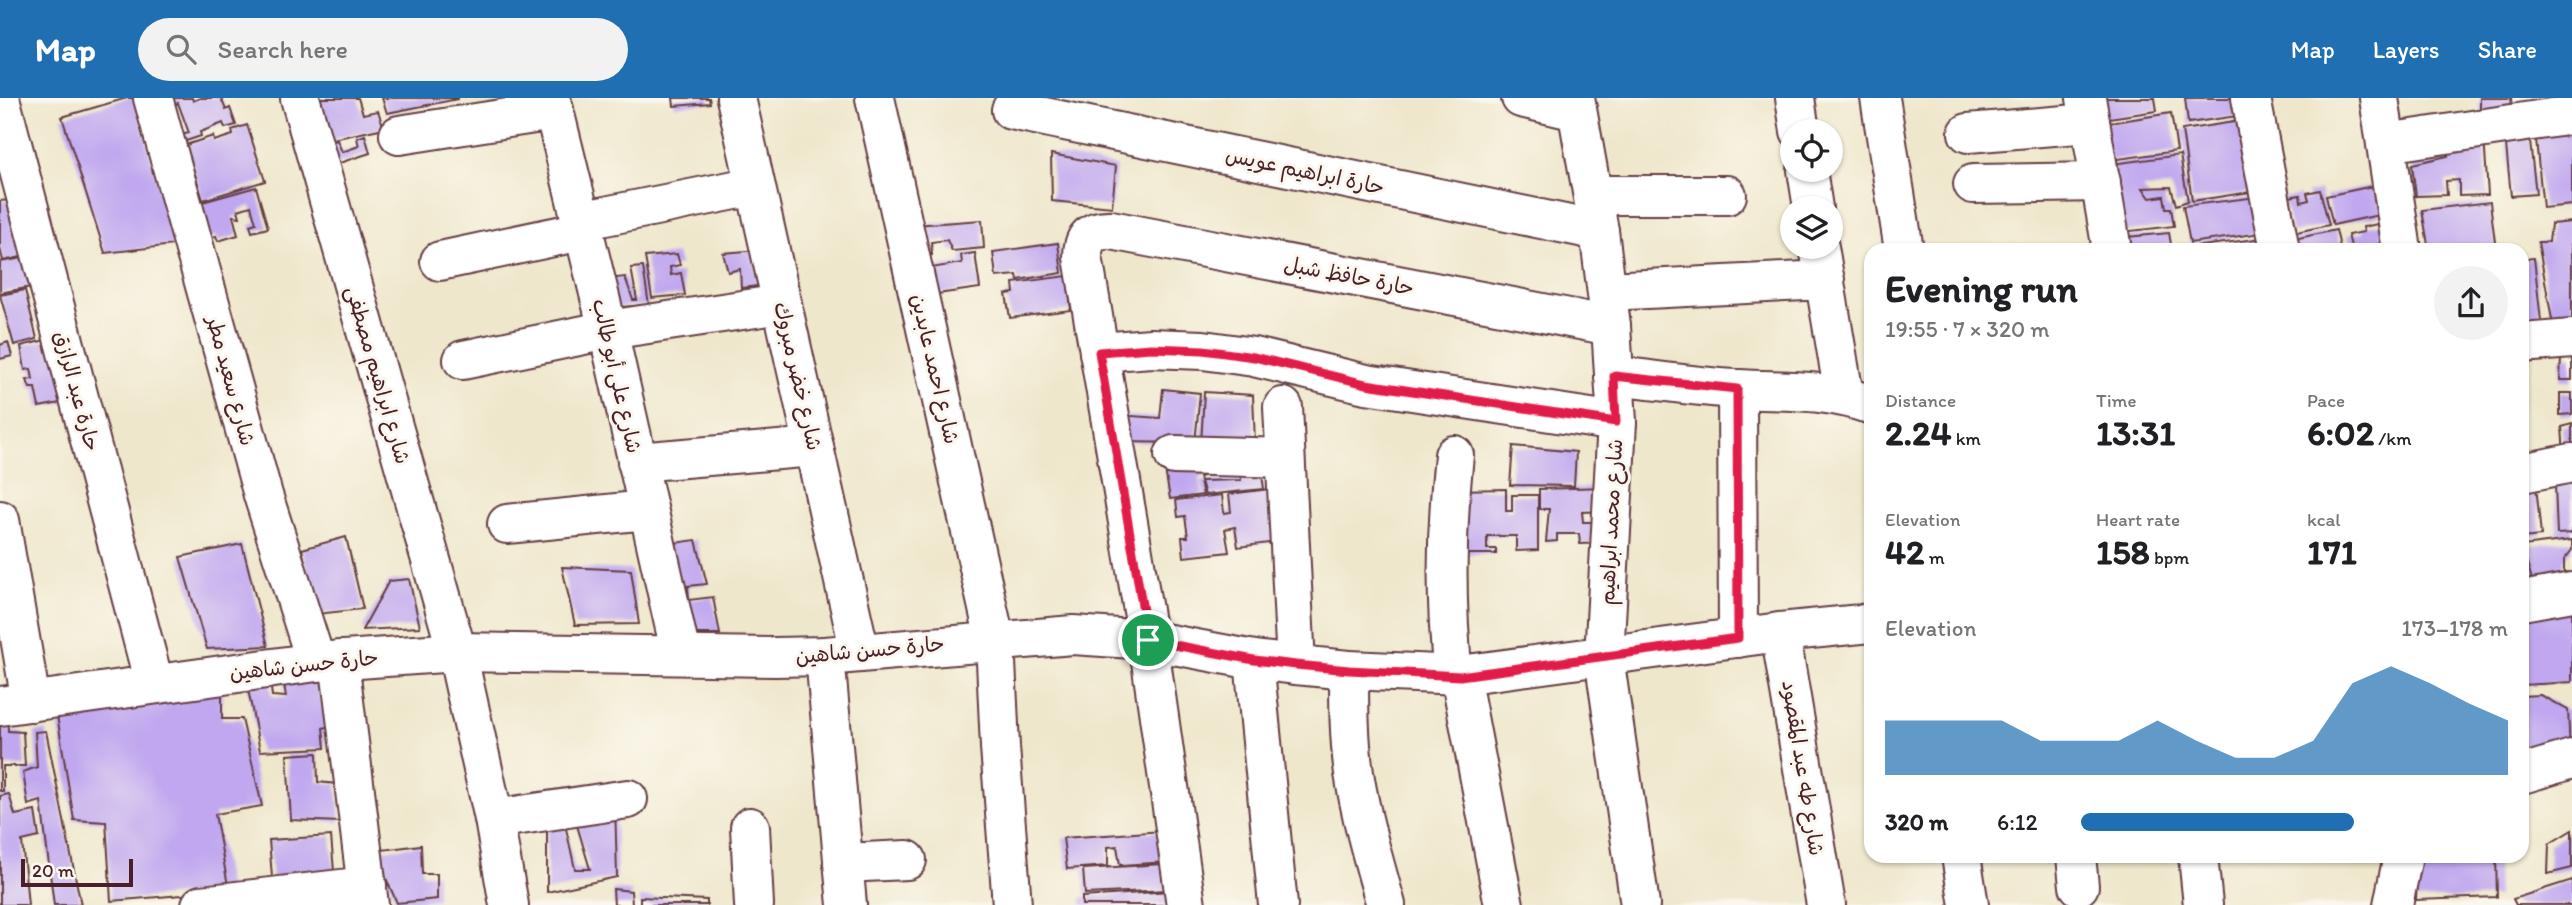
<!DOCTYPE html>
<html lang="en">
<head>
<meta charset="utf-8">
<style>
	:root { --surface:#fff; --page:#f2f2f2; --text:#202124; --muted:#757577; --accent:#1f6fb2 }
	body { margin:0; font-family:Itim,"Playpen Sans Arabic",sans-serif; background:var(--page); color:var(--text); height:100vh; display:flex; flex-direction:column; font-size:26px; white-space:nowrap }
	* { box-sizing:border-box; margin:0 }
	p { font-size:23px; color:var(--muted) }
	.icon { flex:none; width:38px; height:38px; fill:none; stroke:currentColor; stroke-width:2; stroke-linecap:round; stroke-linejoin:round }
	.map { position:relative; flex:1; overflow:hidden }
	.drawer { position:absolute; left:1864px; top:145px; width:665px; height:620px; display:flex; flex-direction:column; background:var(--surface); border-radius:21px; box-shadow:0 2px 5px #0004 }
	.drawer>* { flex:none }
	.tools { position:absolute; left:1780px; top:21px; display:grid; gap:14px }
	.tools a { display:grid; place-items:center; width:63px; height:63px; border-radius:50%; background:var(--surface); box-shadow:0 2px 5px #0004; font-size:35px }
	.scale { position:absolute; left:21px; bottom:18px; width:112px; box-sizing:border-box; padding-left:7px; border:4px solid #4a1f2b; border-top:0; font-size:19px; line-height:24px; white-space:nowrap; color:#4a1f2b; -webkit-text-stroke:5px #fbf7ec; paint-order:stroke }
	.pin { position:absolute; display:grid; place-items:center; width:60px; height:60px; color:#fff; margin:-30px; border:4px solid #fff; border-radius:50%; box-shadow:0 2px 7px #0007 }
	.round { display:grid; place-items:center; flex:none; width:74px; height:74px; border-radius:37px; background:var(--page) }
	.headline { display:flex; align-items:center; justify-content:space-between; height:119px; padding:0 21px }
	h1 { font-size:38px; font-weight:800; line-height:52px }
	.figures { display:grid; grid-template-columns:repeat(3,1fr); gap:10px; height:119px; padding:7px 21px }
	.figures div { display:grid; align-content:center }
	.figures b { font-size:35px; font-weight:800 }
	.figures small { font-size:19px; font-weight:400 }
	.figures p { font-size:19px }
	.chart { height:196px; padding:14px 21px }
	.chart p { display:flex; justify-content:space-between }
	.chart svg { width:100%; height:126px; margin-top:7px; fill:var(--accent); opacity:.7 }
	ul { padding:0 21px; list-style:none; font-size:23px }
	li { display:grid; grid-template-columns:112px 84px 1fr; align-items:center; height:52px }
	li i { height:18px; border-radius:9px; background:var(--accent) }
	header { display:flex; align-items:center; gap:42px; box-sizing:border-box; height:98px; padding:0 35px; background:var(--accent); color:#fff }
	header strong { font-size:33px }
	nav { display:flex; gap:38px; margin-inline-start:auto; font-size:24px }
	.search { width:490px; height:63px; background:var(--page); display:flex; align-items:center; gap:18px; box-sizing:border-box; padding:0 24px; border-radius:38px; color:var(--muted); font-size:26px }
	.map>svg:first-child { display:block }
</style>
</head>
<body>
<header>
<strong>Map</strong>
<div class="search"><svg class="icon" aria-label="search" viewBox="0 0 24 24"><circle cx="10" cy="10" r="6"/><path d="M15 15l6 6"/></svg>Search here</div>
<nav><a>Map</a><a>Layers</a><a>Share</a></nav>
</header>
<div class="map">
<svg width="2572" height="807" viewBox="0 0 2572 807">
	<rect width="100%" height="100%" fill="#fbf7ec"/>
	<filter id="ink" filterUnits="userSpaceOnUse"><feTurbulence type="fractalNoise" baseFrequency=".0143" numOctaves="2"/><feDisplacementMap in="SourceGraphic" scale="14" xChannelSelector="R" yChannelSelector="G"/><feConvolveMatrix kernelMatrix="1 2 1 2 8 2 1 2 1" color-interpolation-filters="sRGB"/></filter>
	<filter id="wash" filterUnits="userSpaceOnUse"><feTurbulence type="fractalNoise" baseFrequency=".00686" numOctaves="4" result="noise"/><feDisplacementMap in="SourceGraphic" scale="28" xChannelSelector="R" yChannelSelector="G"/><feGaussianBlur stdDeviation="1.57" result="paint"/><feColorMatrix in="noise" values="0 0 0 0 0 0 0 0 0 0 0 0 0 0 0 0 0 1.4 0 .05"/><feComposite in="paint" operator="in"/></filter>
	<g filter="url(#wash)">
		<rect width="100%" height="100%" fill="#efe7cc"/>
		<g id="blocks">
			<g fill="#c0a7ef">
				<polygon points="127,0 135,0 174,147 105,155 62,19"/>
				<polygon points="170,0 192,0 193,3 200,0 221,0 226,12 230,10 236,27 225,30 223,25 200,34 201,38 183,44 181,37 189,35 178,5 172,8"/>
				<polygon points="305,0 358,0 363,16 378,13 384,30 319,44"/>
				<polygon points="382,0 458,0 458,1 387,15"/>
				<polygon points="673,0 709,0 710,5 674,8"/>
				<polygon points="2092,0 2155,0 2157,13 2095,22"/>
				<polygon points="2185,0 2242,0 2245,17 2188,25"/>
				<polygon points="2480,0 2511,0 2512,12 2480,14"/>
				<polygon points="2171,15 2177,53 2104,63 2096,27"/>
				<polygon points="2247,22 2257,93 2192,103 2182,32"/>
				<polygon points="2572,26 2572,107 2543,110 2535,32"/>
				<polygon points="247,27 265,83 203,102 186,47 213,38 214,43 233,37 232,32"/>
				<polygon points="2529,35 2536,96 2511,98 2505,37"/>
				<polygon points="365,37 370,55 324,70 317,48 337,42 342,54 359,48 357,40"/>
				<polygon points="2484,39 2488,97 2459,98 2459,82 2446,83 2447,97 2416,98 2412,66 2448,58 2448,42"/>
				<polygon points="1051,56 1116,68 1112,109 1052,103"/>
				<polygon points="2180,57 2188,103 2176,107 2171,89 2143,90 2150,100 2164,98 2166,110 2171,110 2174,128 2114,135 2104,67"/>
				<polygon points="2382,86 2388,115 2333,127 2326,98"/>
				<polygon points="256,89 268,130 252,134 250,127 256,125 251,108 238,112 240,119 233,118 238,137 218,143 216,138 209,140 199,105"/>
				<polygon points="2320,92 2329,127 2292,135 2284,100 2300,97 2301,104 2309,102 2307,95"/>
				<polygon points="2257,99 2262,135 2190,145 2183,108"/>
				<polygon points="9,102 21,159 3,163 0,150 0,103"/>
				<polygon points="2490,104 2496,152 2429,152 2422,112"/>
				<polygon points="982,122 984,150 952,153 947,142 931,144 932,157 916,157 914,127"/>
				<polygon points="2388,124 2394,152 2352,152 2348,137 2364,134 2363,129"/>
				<polygon points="2572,124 2572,224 2553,227 2538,144 2549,144 2551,126"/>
				<polygon points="2336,132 2340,149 2329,152 2297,152 2294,141"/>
				<polygon points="2169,135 2172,152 2118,152 2116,140"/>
				<polygon points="2263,140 2265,152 2178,152 2177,151"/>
				<polygon points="1058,145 1062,175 1018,182 1017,177 996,179 993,154"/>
				<polygon points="759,152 766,187 741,190 740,171 728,174 723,155"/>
				<polygon points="975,155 980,190 923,198 919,172 962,165 961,157"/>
				<polygon points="677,156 680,167 670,169 671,177 681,175 685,197 652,200 645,159"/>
				<polygon points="23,160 31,189 0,195 0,164"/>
				<polygon points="2534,160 2542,232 2522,233 2522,161"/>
				<polygon points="643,169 649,207 606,210 599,182 625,179 633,202 637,202 631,170"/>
				<polygon points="1067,178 1071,212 1010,220 1006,196 1014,195 1013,185"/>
				<polygon points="25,192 37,241 14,247 0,197"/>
				<polygon points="58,239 76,302 39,309 35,290 30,290 27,282 33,281 31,271 25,272 21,248"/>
				<polygon points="8,244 12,258 0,261 0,247"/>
				<polygon points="2572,259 2572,282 2560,282 2561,260"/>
				<polygon points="1163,291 1200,295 1195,345 1118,344 1117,317 1160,320"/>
				<polygon points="1204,294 1253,297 1255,345 1201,347"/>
				<polygon points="2560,295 2572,295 2572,316 2560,317"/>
				<polygon points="2572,326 2572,355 2564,357 2562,329"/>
				<polygon points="1513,348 1576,354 1574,388 1510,387"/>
				<polygon points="1163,359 1205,360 1206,377 1199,379 1203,397 1170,401"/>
				<polygon points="1260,362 1264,391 1205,397 1201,383 1241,382 1240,372"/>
				<polygon points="2572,383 2572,435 2557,436 2555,386"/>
				<polygon points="2536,387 2541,438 2522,440 2522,389"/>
				<polygon points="1606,389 1606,413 1582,414 1583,424 1605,424 1606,445 1580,446 1579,436 1557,436 1557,443 1546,444 1549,411 1539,411 1539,391"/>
				<polygon points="1270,391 1277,444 1238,449 1235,429 1225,431 1229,454 1184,459 1182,439 1188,439 1185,418 1178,419 1176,402 1222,397 1224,415 1231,414 1229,396"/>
				<polygon points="1506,391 1506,413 1512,413 1512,397 1538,397 1538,452 1516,453 1516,438 1487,438 1487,451 1496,451 1496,456 1459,456 1456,392"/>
				<polygon points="346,439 363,511 317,516 302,451"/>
				<polygon points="696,442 707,486 688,488 689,502 713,499 720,536 679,536 660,447"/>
				<polygon points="2572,442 2572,452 2564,462 2564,474 2572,475 2572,487 2535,492 2522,448"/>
				<polygon points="242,446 268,548 207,551 180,459"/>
				<polygon points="562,469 631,472 639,526 575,527"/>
				<polygon points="409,481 420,529 362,532 389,483"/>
				<polygon points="2572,512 2572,584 2522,587 2522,521"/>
				<polygon points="331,571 344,623 323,630 325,650 260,653 246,581 269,576 272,598 286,599 282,572"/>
				<polygon points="222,585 222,621 242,621 262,708 215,716 229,793 111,803 106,724 74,722 56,611"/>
				<polygon points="2540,597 2568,612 2570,654 2522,665 2522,598"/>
				<polygon points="7,614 8,633 23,634 25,668 3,668 3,693 0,693 0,615"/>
				<polygon points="46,633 81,807 54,807 41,703 28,707 23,674 37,669 35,634"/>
				<polygon points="317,655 318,684 337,686 340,724 291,722 287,657"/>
				<polygon points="9,696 15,717 35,713 39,739 22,743 28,807 0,807 0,698"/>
				<polygon points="615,703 617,779 547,794 547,728 565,726 575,771 590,771 576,724"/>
				<polygon points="2572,732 2572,770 2548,776 2549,746"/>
				<polygon points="1163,733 1168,764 1120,767 1117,748 1108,749 1108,768 1067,771 1063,740"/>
				<polygon points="331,738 335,785 273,791 269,742"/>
				<polygon points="421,747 422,776 437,776 437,801 397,805 374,753"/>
				<polygon points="2418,758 2496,758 2497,799 2416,802"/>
				<polygon points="1164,766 1169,792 1085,796 1083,771"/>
				<polygon points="2572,782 2572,807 2516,807 2513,801"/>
				<polygon points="613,791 631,793 632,807 614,807"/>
				<polygon points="1170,793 1172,807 1082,807 1082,799"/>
				<polygon points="640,799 707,802 707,807 640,807"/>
			</g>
		</g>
	</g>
	<g filter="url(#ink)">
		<use href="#blocks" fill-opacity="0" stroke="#633d43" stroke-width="2"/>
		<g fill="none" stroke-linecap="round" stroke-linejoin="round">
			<g stroke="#633d43" stroke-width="42">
				<g id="minor">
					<polyline points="0,0 154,585"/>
					<polyline points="153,0 263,397 316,564"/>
					<polyline points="300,0 457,554 494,721 509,807"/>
					<polyline points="551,0 608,232 681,557"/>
					<polyline points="736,0 860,555"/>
					<polyline points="875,0 995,542 1000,649 1012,807"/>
					<polyline points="1521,0 1577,13"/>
					<polyline points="1575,0 1599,133 1611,228 1617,324 1604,559 1640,807"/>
					<polyline points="1795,0 1800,33"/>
					<polyline points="1880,0 1904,152"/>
					<polyline points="2086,0 2112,152"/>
					<polyline points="2251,0 2280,152"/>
					<polyline points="2379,0 2402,152"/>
					<polyline points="1011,12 1599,133"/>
					<polyline points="1968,35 2090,25"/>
					<polyline points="399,37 554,13"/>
					<polyline points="2386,45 2572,17"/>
					<polyline points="1807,72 1813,110"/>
					<polyline points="1973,86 2101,84"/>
					<polyline points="1593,97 1727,97"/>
					<polyline points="580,123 755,88"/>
					<polyline points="1819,149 1844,297"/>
					<polyline points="440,163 582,133"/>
					<polyline points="1607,193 1825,182"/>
					<polyline points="2522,245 2572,241"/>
					<polyline points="1099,254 1151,250 1203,252 1254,259 1366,286 1617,324"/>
					<polyline points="463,262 608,232 782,206"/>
					<path d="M1614,278C1655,282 1696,289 1738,291C1786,294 1824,290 1871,307"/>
					<polyline points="1737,291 1738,540"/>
					<polyline points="1283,309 1296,567"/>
					<polyline points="1174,357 1285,360"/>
					<polyline points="637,364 814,349"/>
					<polyline points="2522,375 2572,365"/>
					<polyline points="0,422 31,604"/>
					<polyline points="507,426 647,412"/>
					<polyline points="2522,503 2572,494"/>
					<polyline points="1780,534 1826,807"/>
					<polyline points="825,558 847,807"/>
					<polyline points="339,562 369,807"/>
					<polyline points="1254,562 1278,807"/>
					<path d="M1349,572C1349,607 1349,641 1354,675C1361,720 1374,764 1386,807"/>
					<path d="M1453,577C1445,503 1446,431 1454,357"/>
					<polyline points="1460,577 1504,807"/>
					<polyline points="0,608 316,564 457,554 775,559 825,558 1073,537 1148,542 1254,562 1296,567 1349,572 1460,577 1780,534 1871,525"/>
					<polyline points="2522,676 2572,661"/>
					<polyline points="494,721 628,701"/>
					<polyline points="750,729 754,807"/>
					<polyline points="1961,758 1969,807"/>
					<polyline points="2076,758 2079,788"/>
					<polyline points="2198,758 2203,807"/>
					<polyline points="843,765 907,762"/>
					<polyline points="201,807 367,788"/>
					<path d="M1186,807L1148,542L1083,159C1083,139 1091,131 1111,132L1611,228"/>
					<polyline points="2393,807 2403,758"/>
				</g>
			</g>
			<use href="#minor" stroke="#fff" stroke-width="38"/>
		</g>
	</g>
	<g fill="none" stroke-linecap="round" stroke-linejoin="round" filter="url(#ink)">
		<g stroke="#fff" stroke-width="14">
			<polygon id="route" points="1151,250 1203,252 1254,259 1366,286 1616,324 1614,278 1737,291 1738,540 1460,578 1349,572 1296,567 1254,562 1148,542 1099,254"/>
		</g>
		<use href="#route" stroke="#e11d48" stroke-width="9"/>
	</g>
	<g text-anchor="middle" stroke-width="6" stroke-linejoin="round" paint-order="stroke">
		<g font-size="21" fill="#4a1f2b" stroke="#fbf7ec">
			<text transform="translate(1305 73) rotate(12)" y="7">حارة ابراهيم عويس</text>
			<text transform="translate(1349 178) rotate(11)" y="7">حارة حافظ شبل</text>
			<text transform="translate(935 271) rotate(77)" y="7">شارع احمد عابدين</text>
			<text transform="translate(378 277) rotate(74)" y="7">شارع ابراهيم مصطفى</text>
			<text transform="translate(617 278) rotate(77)" y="7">شارع على أبو طالب</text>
			<text transform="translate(798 278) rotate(77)" y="7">شارع خضر مبروك</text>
			<text transform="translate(231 283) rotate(75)" y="7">شارع سعيد مطر</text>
			<text transform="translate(77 293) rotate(75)" y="7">حارة عبد الرازق</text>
			<text transform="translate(1611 424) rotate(-87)" y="7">شارع محمد ابراهيم</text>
			<text transform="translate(870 552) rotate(-5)" y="7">حارة حسن شاهين</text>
			<text transform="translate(304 567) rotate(-6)" y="7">حارة حسن شاهين</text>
			<text transform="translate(1803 670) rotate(81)" y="7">شارع طه عبد المقصود</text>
		</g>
	</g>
</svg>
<div class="tools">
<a><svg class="icon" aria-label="locate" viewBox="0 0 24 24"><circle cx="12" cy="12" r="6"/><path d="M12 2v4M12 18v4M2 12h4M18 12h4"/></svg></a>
<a><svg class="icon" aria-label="layers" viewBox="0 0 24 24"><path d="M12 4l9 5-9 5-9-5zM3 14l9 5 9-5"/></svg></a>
</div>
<div class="scale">20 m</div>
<div class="pin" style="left:1148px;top:542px;background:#1e9e55"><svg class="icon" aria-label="arrive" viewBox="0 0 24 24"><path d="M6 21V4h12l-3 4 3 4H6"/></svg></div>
<section class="drawer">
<div class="headline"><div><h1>Evening run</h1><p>19:55 · 7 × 320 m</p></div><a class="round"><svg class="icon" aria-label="share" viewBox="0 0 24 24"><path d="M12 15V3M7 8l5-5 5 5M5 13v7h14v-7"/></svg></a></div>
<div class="figures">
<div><p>Distance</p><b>2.24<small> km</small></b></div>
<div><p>Time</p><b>13:31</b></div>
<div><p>Pace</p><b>6:02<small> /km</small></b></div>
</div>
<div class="figures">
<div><p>Elevation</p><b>42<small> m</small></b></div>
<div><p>Heart rate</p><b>158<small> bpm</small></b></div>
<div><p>kcal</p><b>171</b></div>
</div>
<div class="chart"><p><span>Elevation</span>173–178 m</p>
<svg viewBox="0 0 160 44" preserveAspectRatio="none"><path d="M0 44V25L10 25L20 25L30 25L40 32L50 32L60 32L70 25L80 32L90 38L100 38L110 32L120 12L130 6L140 12L150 19L160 25V44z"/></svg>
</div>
<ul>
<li><b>320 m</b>6:12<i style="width:64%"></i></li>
</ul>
</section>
</div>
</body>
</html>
